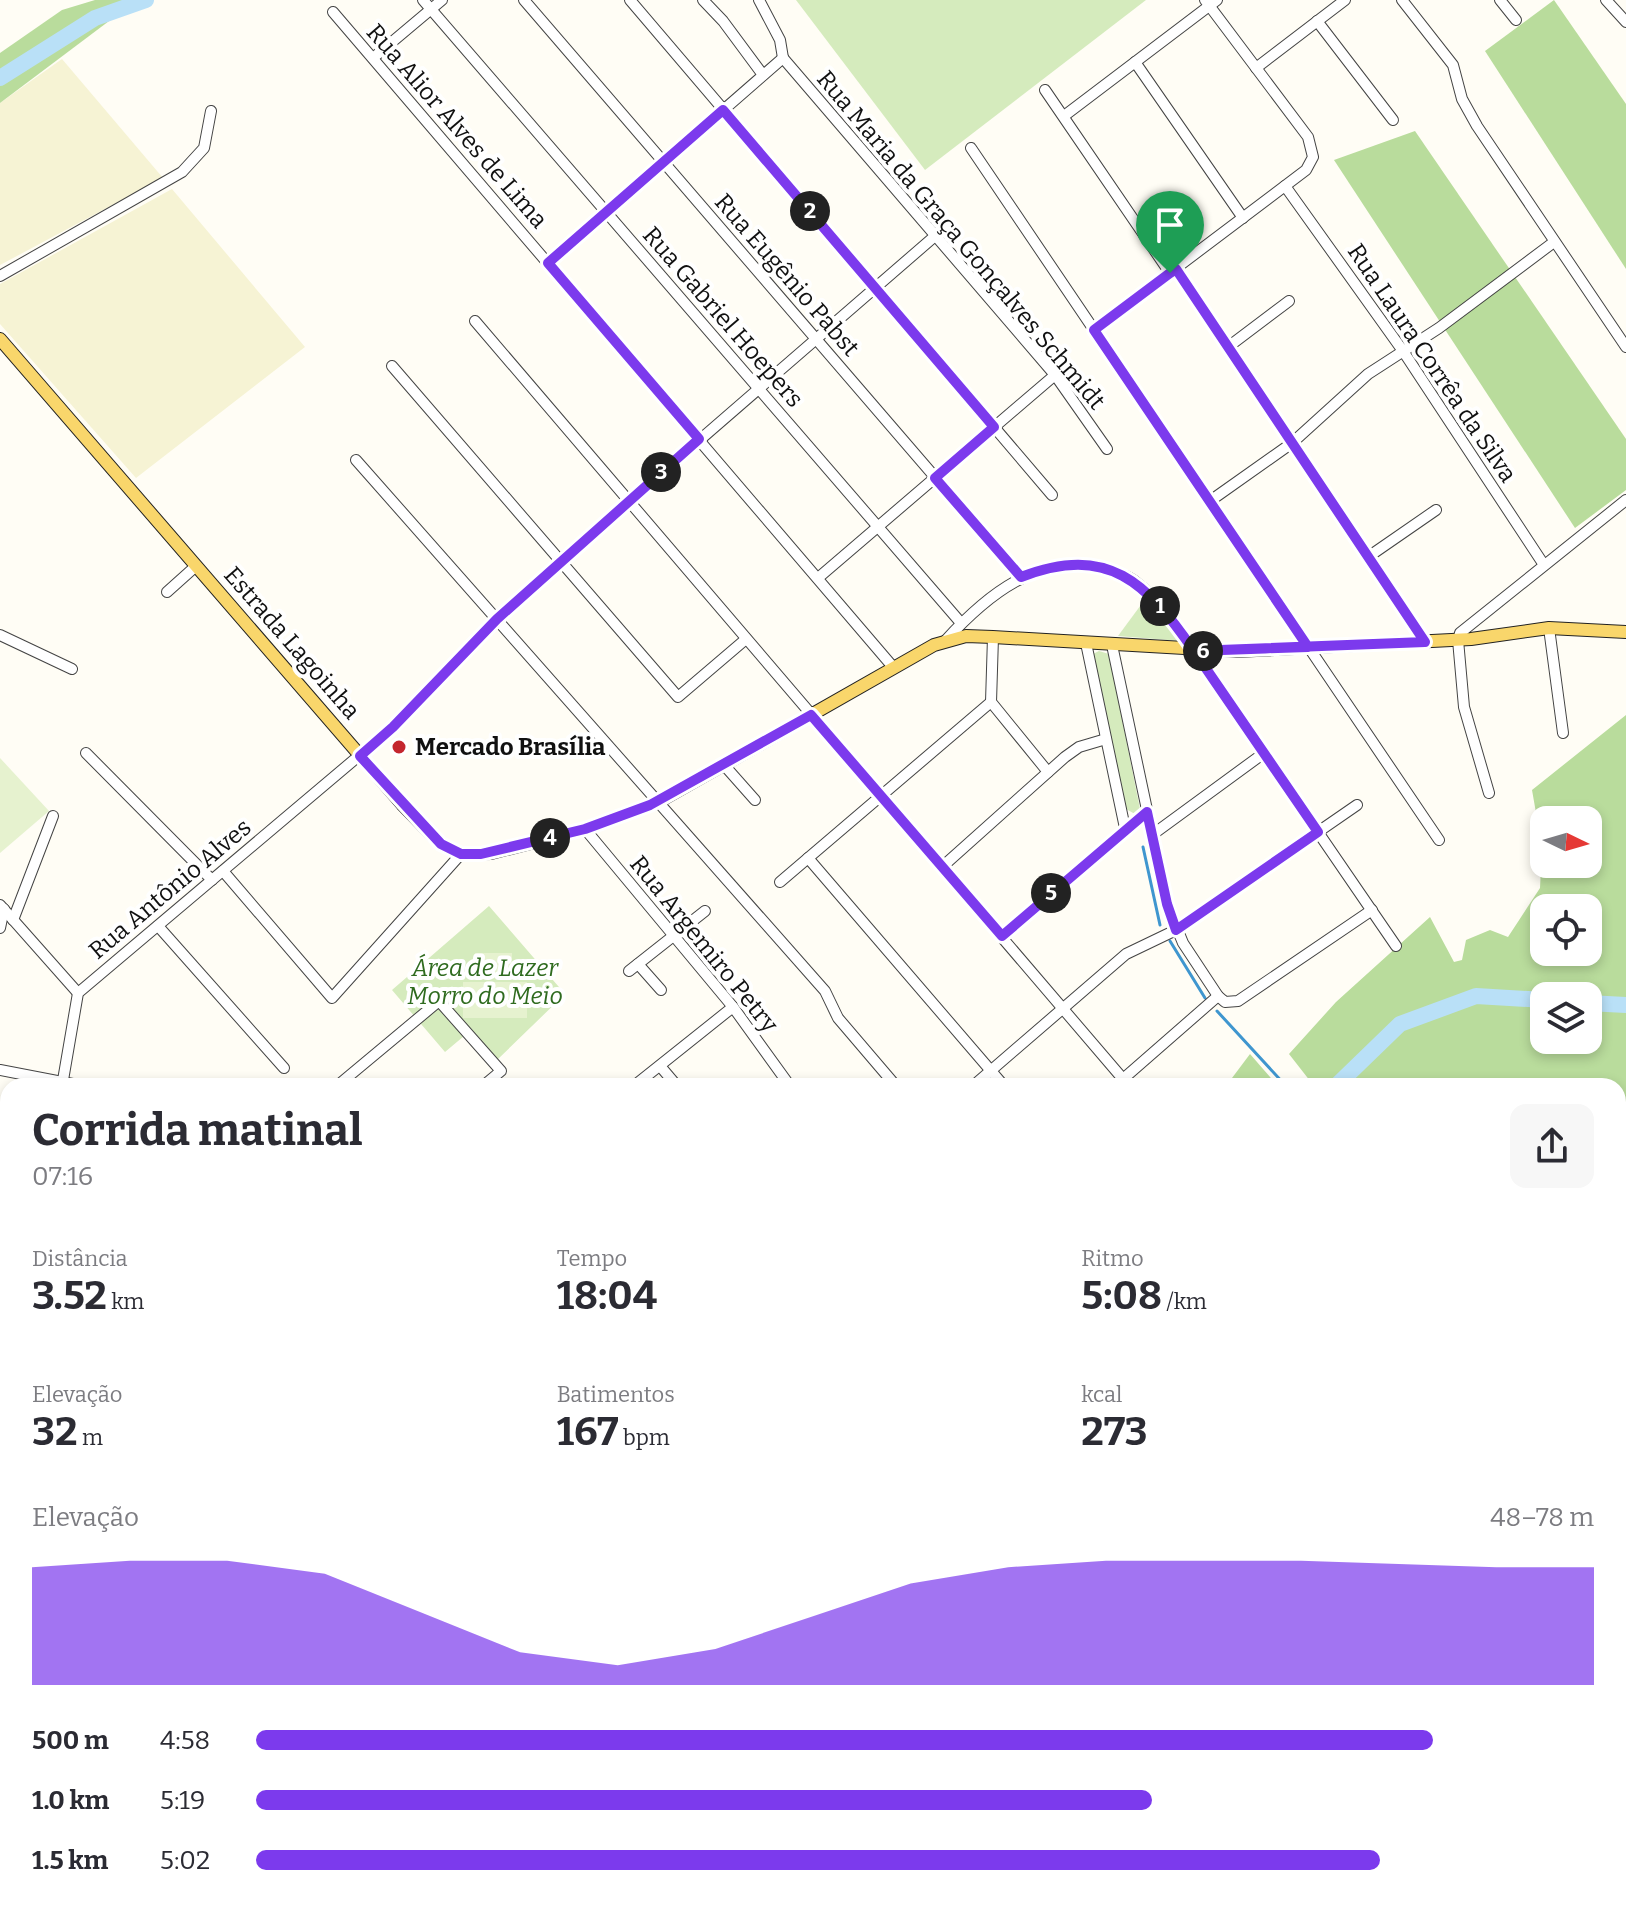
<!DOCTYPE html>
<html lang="pt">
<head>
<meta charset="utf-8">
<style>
	:root { --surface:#fff; --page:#f7f7f7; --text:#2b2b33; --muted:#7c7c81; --accent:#7c3aed }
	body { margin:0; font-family:Bitter,serif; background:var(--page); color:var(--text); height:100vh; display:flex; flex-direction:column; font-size:30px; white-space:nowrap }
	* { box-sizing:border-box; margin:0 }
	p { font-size:26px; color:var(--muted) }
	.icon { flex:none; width:44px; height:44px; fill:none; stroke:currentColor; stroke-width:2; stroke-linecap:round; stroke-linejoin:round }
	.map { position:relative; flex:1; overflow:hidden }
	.drawer { position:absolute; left:0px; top:1078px; width:1626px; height:830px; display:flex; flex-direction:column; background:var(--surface); border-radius:24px 24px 0 0; box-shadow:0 4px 12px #0003 }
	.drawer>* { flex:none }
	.needle { width:52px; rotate:95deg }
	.tools { position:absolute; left:1530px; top:806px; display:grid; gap:16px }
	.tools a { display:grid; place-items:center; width:72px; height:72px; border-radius:16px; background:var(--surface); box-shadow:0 4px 12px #0003; font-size:40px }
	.pin { position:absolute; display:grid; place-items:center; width:68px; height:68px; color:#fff; margin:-82px -34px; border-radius:50% 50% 50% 0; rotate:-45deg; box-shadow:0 0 8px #0007 }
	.pin .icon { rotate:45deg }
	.km { position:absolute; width:40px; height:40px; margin:-20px; border-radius:50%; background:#222; color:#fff; font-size:22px; line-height:40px; text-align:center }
	.round { display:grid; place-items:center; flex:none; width:84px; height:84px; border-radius:16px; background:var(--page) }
	.summary { display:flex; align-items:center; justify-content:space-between; height:136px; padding:0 32px }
	h1 { font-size:44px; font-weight:700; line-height:60px }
	.stats { display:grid; grid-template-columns:repeat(3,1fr); gap:12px; height:136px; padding:8px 32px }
	.stats div { display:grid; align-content:center }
	.stats b { font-size:40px; font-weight:700 }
	.stats small { font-size:22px; font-weight:400 }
	.stats p { font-size:22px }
	.chart { height:224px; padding:16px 32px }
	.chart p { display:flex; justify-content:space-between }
	.chart svg { width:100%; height:144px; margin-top:8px; fill:var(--accent); opacity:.7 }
	ul { padding:0 32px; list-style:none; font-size:26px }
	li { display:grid; grid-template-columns:128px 96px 1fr; align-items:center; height:60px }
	li i { height:20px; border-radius:10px; background:var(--accent) }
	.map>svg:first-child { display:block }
</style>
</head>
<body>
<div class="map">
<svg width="1626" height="1907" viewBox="0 0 1626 1907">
	<rect width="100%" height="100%" fill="#fffdf5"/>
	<g fill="#f6f3d4">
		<polygon points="62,59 163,178 0,265 0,103"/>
		<polygon points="172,189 305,347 136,478 0,324 0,284"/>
	</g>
	<g fill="#d5ebbd">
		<polygon points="796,0 1146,0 925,170"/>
		<polygon points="1146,598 1180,641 1118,636"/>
		<polygon points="1099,651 1109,654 1140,809 1135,814 1126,809 1093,654"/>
		<polygon points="489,906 565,994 497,1060 470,1031 445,1052 392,990"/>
	</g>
	<g fill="#b9dc9c" fill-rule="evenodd">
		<polygon points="95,0 137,0 0,103 0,53 62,10"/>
		<polygon points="1554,0 1626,104 1626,269 1485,51"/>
		<polygon points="1415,131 1626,439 1626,490 1575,528 1334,160"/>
		<path d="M1626,715V1907H951V1900H1618V1086H1314L1289,1054L1336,1002L1430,917L1454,962L1462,960L1466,940L1490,930L1508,937L1540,888L1542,847L1532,790ZM1544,820H1588V864H1544ZM1544,908H1588V952H1544ZM1544,996H1588V1040H1544Z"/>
		<polygon points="1250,1054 1278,1086 1226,1086"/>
		<polygon points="39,1900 913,1900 915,1907 38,1907"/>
	</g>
	<g fill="#e6f2cf">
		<polygon points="0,758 49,811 0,853"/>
		<rect x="475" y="953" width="37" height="21"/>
		<rect x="463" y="982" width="64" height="36"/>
	</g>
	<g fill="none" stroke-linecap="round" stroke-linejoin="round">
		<g stroke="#3f96cf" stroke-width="3">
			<polyline points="1143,847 1160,925"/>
			<polyline points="1170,941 1205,998"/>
			<polyline points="1217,1011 1286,1086"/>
			<polyline points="1618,1189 1626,1187"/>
			<polyline points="954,1907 956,1900"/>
		</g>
		<g stroke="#b9e0f7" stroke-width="16">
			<polyline points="0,78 95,18 146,0"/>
			<polyline points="1588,1003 1626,1005"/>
			<polyline points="1336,1086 1400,1024 1476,996 1544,1000"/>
			<polyline points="855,1900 855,1907"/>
		</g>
		<g stroke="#444" stroke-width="12">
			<g id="minor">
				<polyline points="423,0 961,623"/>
				<polyline points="524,0 1021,577"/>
				<polyline points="630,0 1052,495"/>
				<polyline points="703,0 723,21 763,75"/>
				<polyline points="759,0 780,40 783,58"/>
				<polyline points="1402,0 1453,65 1462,99 1477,126 1626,347"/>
				<polyline points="1500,0 1516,20"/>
				<polyline points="1606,0 1626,22"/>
				<polyline points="333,12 893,667"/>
				<polyline points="1317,21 1393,120"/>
				<polyline points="373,58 442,0"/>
				<polyline points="783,58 1055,375 1107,449"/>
				<polyline points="1135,62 1243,218"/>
				<polyline points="1256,68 1345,0"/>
				<polyline points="1045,90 1170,273"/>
				<polyline points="1064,116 1217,0"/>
				<polyline points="971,148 1439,840"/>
				<polyline points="1285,186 1403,351 1544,565"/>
				<polyline points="548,263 783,58"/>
				<polyline points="1176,269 1425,642"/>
				<polyline points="0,276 182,172 204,148 211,111"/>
				<polyline points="475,321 1129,1086"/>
				<polyline points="1094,330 1306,170 1313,157 1308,137 1205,0"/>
				<polyline points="1228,347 1289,301"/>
				<polyline points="392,366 678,697 746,639"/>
				<polyline points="356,460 825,991 838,1018 896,1086"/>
				<polyline points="1210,501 1292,443 1368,374 1439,328 1554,242"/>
				<polyline points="1368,557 1436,510"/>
				<polyline points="818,578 1055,375"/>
				<polyline points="167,592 196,566"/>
				<polyline points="1549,628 1563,733"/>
				<polyline points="0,635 72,669"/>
				<polyline points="993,637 991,702 1048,772"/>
				<path d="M945,641C986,596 1038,552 1103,569C1115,572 1128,575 1137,583C1156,597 1171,619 1185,638L1396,946"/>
				<polyline points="1086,643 1125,828"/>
				<polyline points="1112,645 1167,904 1183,943 1218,996 1225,1002 1238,1001 1372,910"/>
				<polyline points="86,753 212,880"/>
				<polyline points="724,765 755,800"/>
				<polyline points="1489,793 1464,707 1458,640 1460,633 1626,500"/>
				<polyline points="585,829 733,1007 790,1086"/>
				<polyline points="1152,835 1264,753"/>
				<polyline points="808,858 1004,1086"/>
				<polyline points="942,867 1065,757 1079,747 1106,739"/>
				<polyline points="223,871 332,998 461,854"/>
				<polyline points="780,882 991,702"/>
				<polyline points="0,905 78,993"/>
				<polyline points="13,920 53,816"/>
				<polyline points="158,926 284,1068"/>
				<polyline points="0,928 4,909"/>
				<polyline points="1002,936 1147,812"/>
				<polyline points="638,964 661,990"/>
				<polyline points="629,971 705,911"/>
				<polyline points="660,1066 677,1086"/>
				<polyline points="0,1070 83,1086"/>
				<polyline points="1123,1079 1218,996"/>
				<polyline points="62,1086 78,993 393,727 497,619 560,561 935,236"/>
				<polyline points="337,1086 439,1001 501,1071 483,1086"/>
				<polyline points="634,1086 733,1007"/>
				<polyline points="973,1086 1126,954 1176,930 1357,805"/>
				<polyline points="0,1371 8,1355"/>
				<polyline points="0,1444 8,1445"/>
				<polyline points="0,1655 8,1656"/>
				<polyline points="0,1817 8,1765"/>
				<polyline points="0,1868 8,1869"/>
			</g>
		</g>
		<g stroke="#222" stroke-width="14">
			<polyline id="major" points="0,339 402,804 441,844 461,854 491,853 585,829 658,802 934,645 966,636 993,637 1236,651 1471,639 1549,628 1626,632"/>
		</g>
		<use href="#minor" stroke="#fff" stroke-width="10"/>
		<use href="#major" stroke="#f9d66b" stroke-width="12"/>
	</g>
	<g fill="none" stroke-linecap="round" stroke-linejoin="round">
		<g stroke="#fff" stroke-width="16">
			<path id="route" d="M1170,273L1094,330L1308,647L1194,651C1147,583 1108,543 1021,577L935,478L994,427L723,110L548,263L699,439L497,619L393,727L360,756L441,844L461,854H481L585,829L650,805L811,715L1002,936L1147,812L1167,904L1176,930L1318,832L1194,651L1425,642L1176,269L1170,273"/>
		</g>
		<use href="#route" stroke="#7c3aed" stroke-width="10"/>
	</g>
	<circle fill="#c4262e" stroke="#fff" stroke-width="3" cx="399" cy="747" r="8"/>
	<g text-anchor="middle" stroke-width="8" stroke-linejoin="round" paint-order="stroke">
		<g font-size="24" fill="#111" stroke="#fff">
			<text transform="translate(457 126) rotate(49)" y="8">Rua Alior Alves de Lima</text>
			<text transform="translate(961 240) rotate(50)" y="8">Rua Maria da Graça Gonçalves Schmidt</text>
			<text transform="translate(787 275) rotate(49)" y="8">Rua Eugênio Pabst</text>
			<text transform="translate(723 317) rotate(49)" y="8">Rua Gabriel Hoepers</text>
			<text transform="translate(1432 363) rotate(56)" y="8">Rua Laura Corrêa da Silva</text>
			<text transform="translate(292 643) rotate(49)" y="8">Estrada Lagoinha</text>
			<text transform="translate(170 889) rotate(-40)" y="8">Rua Antônio Alves</text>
			<text transform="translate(704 944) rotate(51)" y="8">Rua Argemiro Petry</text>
		</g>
		<g font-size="24" font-weight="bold" fill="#111" stroke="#fff" text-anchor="start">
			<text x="415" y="755">Mercado Brasília</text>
		</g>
		<g font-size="24" font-style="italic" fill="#2f6b1f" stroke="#fff">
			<text x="485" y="976">Área de Lazer<tspan x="485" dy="28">Morro do Meio</tspan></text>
		</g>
	</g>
</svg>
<div class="tools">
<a><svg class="needle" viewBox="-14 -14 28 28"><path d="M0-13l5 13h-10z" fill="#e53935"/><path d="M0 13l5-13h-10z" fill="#7c7c81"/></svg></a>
<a><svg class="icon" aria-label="locate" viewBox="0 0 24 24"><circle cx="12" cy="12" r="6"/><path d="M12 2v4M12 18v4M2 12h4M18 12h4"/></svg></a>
<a><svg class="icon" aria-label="layers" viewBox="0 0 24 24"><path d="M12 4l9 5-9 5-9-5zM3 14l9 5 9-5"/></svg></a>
</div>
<div class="pin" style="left:1170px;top:273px;background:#1e9e55"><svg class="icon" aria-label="arrive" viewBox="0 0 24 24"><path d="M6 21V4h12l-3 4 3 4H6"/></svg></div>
<b class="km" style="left:1160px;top:606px">1</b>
<b class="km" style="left:810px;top:211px">2</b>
<b class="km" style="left:661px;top:472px">3</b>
<b class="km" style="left:550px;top:838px">4</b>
<b class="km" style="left:1051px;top:893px">5</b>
<b class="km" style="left:1203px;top:651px">6</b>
<section class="drawer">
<div class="summary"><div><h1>Corrida matinal</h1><p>07:16</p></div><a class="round"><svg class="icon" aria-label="share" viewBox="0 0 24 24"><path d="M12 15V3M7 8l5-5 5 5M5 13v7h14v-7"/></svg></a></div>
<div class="stats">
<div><p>Distância</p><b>3.52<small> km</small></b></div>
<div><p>Tempo</p><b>18:04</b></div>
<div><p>Ritmo</p><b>5:08<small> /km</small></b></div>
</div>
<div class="stats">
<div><p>Elevação</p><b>32<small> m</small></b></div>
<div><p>Batimentos</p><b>167<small> bpm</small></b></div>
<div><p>kcal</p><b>273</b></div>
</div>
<div class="chart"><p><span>Elevação</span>48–78 m</p>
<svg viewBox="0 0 160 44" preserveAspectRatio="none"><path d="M0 44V8L10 6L20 6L30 10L40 22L50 34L60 38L70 33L80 23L90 13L100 8L110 6L120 6L130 6L140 7L150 8L160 8V44z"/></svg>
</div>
<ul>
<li><b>500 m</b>4:58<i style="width:88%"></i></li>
<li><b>1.0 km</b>5:19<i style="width:67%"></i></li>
<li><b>1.5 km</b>5:02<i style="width:84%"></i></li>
</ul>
</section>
</div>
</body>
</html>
